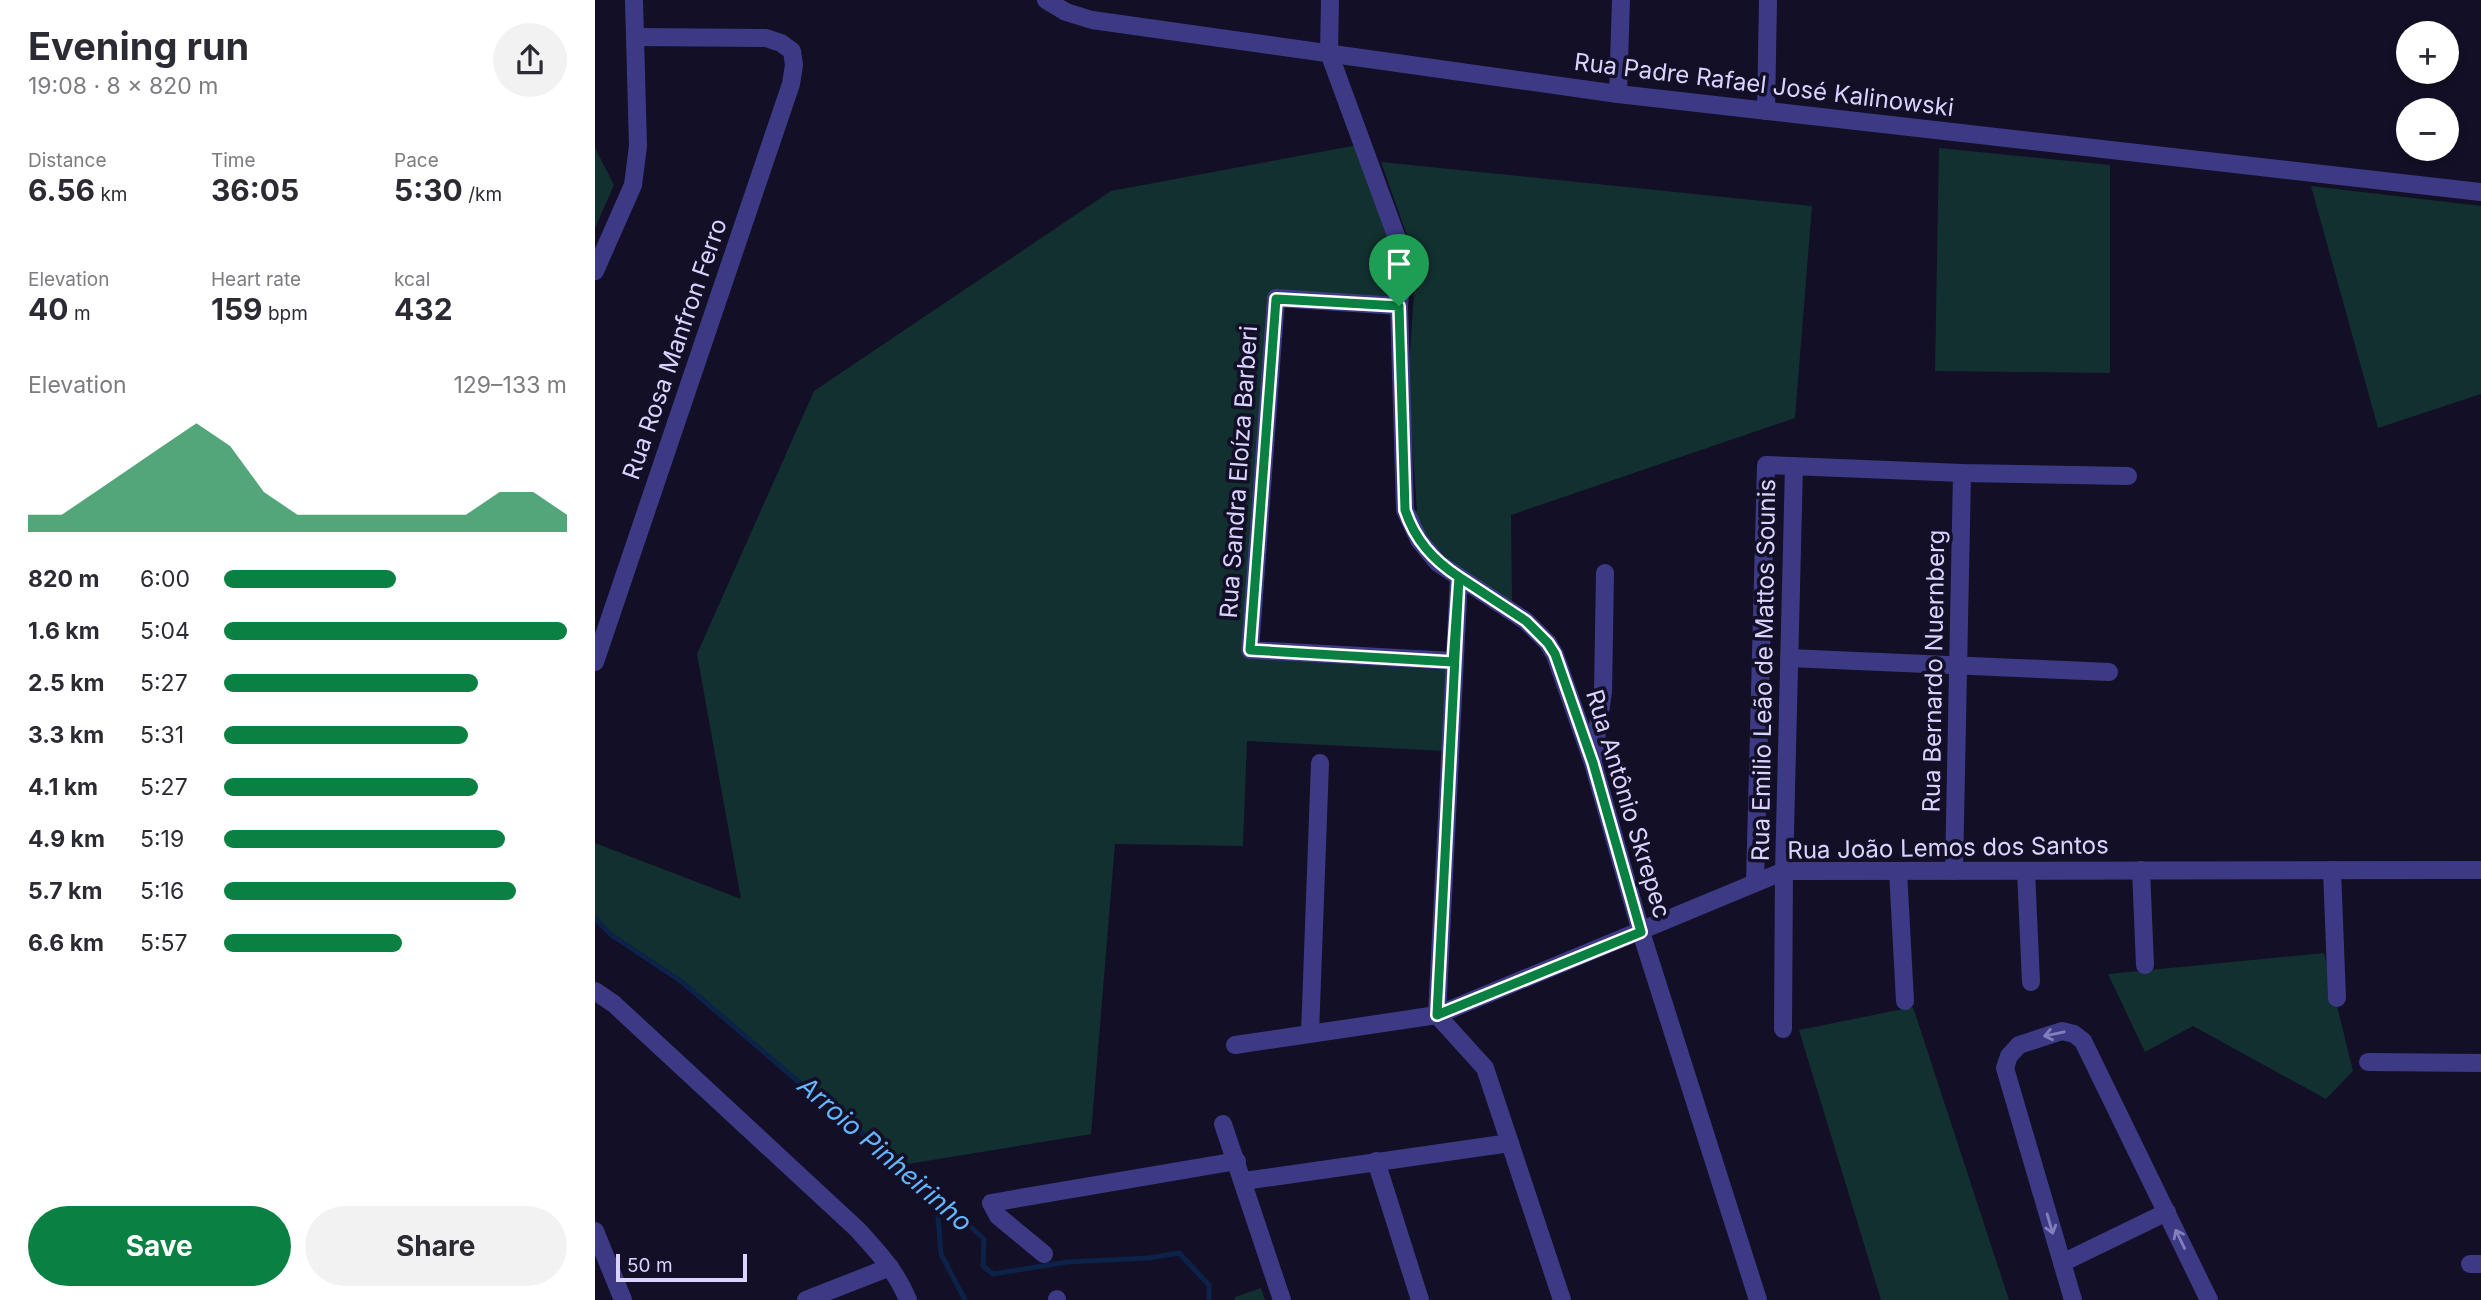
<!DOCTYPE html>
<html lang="en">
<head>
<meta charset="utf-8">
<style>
	:root { --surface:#fff; --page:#f2f2f3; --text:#2b2b33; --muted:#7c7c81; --accent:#0b8043 }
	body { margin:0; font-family:Inter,sans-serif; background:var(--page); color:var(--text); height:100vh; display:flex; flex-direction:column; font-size:26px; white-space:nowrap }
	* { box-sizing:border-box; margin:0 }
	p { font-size:23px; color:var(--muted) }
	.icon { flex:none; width:38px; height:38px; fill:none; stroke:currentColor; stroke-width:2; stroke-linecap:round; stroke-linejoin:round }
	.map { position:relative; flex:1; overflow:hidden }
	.panel { display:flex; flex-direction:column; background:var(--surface); width:595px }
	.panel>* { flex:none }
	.controls { position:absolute; left:1801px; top:21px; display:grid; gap:14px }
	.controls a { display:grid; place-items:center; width:63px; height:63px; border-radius:50%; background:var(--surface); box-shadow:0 4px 10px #0003; font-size:35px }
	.scale { position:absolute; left:21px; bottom:18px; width:131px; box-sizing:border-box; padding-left:7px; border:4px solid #d9d4ff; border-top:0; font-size:19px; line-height:24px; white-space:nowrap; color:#d9d4ff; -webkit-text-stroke:5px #130f26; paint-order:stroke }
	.pin { position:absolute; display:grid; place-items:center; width:60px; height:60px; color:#fff; margin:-72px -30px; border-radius:50% 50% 50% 0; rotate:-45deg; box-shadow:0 0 7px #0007 }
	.pin .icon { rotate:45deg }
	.round { display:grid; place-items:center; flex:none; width:74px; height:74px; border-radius:37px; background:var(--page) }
	.headline { display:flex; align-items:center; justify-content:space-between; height:119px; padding:0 28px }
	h1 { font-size:38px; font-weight:700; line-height:52px }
	.stats { display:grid; grid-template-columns:repeat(3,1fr); gap:10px; height:119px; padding:7px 28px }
	.stats div { display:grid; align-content:center }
	.stats b { font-size:30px; font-weight:700 }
	.stats small { font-size:19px; font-weight:400 }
	.stats p { font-size:19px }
	.chart { height:196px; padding:14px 28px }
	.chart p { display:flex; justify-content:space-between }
	.chart svg { width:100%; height:126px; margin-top:7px; fill:var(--accent); opacity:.7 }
	.button { display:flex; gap:14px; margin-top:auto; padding:14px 28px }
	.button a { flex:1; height:80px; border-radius:42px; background:var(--accent); color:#fff; font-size:28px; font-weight:700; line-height:80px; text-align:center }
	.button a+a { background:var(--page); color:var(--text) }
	ul { padding:0 28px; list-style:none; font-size:23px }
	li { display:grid; grid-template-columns:112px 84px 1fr; align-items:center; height:52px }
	li i { height:18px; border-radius:9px; background:var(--accent) }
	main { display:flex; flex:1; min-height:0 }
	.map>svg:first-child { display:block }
</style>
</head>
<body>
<main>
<section class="panel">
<div class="headline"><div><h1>Evening run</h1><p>19:08 · 8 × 820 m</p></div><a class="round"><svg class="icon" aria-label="share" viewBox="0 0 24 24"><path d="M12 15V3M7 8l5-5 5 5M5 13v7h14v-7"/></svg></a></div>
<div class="stats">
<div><p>Distance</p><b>6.56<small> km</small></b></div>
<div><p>Time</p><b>36:05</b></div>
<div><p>Pace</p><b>5:30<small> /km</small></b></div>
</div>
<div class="stats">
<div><p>Elevation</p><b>40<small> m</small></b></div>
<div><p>Heart rate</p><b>159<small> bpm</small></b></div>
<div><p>kcal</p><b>432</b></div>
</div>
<div class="chart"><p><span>Elevation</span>129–133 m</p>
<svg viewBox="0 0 160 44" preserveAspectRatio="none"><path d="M0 44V38L10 38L20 30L30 22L40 14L50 6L60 14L70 30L80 38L90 38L100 38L110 38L120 38L130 38L140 30L150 30L160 38V44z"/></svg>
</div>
<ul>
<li><b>820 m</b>6:00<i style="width:50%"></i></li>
<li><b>1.6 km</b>5:04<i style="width:100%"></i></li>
<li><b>2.5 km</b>5:27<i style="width:74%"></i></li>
<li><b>3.3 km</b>5:31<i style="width:71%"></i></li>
<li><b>4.1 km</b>5:27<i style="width:74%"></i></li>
<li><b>4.9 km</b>5:19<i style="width:82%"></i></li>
<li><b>5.7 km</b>5:16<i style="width:85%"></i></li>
<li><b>6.6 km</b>5:57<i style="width:52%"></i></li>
</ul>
<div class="button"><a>Save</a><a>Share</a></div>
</section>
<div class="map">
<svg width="1886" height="1300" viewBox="0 0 1886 1300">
	<rect width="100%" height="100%" fill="#130f26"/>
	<g fill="#12302f">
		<polygon points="768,144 798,228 804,306 681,299 655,659 852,670 849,751 652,741 648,846 520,844 496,1134 307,1165 199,1078 87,982 15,934 0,918 0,843 146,899 102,654 219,391 516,191"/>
		<polygon points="0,148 19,185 0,228"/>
		<polygon points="1344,148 1515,165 1515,373 1340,371"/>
		<path d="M786,162L1217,206L1200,418L916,515L917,606C881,582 828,552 812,511H822L813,385L821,261Z"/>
		<polygon points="1716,186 1886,206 1886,394 1783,428"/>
		<polygon points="1729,953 1758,1071 1731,1099 1598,1026 1550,1052 1513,974"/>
		<polygon points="1318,1007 1414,1300 1286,1300 1204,1030"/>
		<polygon points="666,1288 670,1300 640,1300 640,1297"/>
	</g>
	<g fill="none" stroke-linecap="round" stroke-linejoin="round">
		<g stroke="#0c2248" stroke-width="5">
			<polyline points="0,918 15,934 87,982 199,1078 330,1184 342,1204 367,1219 389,1239 388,1266 398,1274 472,1262 554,1258 584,1253 614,1285 614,1300"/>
			<polyline points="342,1204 346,1254 370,1300"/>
		</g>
		<g stroke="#3d3a85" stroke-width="18">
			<polyline points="451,0 471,12 497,20 1023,94 1886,192"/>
			<polyline points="735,0 734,53 803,241 808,262 804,306 810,510 824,540 843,563 931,621 953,643 960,655 998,763 1046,932 1163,1300"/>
			<polyline points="1023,94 1026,0"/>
			<polyline points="1171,111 1173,0"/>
			<polyline points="0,271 38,185 43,146 39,0"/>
			<polyline points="804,306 681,298 655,650 858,661"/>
			<polyline points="864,577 842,1015 890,1068 967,1300"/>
			<polyline points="1194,658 1514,672"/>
			<polyline points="0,662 196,84 199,65 197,51 186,43 171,38 41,37"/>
			<polyline points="998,759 1008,692 1010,573"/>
			<polyline points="1546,870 1550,965"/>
			<polyline points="1737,870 1742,998"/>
			<polyline points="1303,871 1310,1001"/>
			<polyline points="1359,871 1367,473"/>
			<polyline points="1431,871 1436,982"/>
			<polyline points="1160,883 1171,465 1367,473 1533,476"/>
			<path d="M0,991L19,1004L262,1229C282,1251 302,1272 313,1300"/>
			<polyline points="1188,1029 1189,871 1199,466"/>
			<polyline points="715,1034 725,763"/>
			<polyline points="640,1045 842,1015 1189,871 1886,870"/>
			<polyline points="1773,1062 1886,1063"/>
			<polyline points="628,1124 687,1300"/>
			<polyline points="781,1161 825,1300"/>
			<polyline points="649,1181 915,1143"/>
			<polyline points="0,1231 28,1300"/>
			<polyline points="449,1254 403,1216 396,1203 642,1161"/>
			<polyline points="1467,1263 1572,1212"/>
			<polyline points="1875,1264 1886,1264"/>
			<polyline points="462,1299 462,1300"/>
			<polyline points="211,1300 295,1267"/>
			<polyline points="1478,1300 1410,1068 1414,1056 1424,1045 1467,1031 1479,1034 1488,1041 1614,1300"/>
		</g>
	</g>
	<defs><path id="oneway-shaft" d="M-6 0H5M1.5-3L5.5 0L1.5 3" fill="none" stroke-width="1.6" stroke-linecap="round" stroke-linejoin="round" transform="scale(1.75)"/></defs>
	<g stroke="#837fbc">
		<use href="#oneway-shaft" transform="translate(1459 1034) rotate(168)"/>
		<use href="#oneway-shaft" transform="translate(1455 1224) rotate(74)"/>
		<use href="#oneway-shaft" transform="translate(1585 1239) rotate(-116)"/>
	</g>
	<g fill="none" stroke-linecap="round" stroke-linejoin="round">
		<g stroke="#fff" stroke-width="14">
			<path id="route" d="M804,306L810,510C820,540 838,560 864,577L842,1015L1046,932L998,763L960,654L953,643L931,621L864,577L858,662L655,650L681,299L804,306"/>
		</g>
		<use href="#route" stroke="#0b8043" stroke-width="9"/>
	</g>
	<g text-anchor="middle" stroke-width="7" stroke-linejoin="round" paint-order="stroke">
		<g font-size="24" fill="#d9d4ff" stroke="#130f26">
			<text transform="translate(1169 85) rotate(7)" y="8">Rua Padre Rafael José Kalinowski</text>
			<text transform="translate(80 349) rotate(-71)" y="8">Rua Rosa Manfron Ferro</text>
			<text transform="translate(644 472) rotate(-86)" y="8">Rua Sandra Eloíza Barberi</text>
			<text transform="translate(1169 670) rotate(-89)" y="8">Rua Emilio Leão de Mattos Sounis</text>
			<text transform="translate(1339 671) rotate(-89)" y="8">Rua Bernardo Nuernberg</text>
			<text transform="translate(1033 804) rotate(73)" y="8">Rua Antônio Skrepec</text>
			<text transform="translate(1353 848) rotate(-1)" y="8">Rua João Lemos dos Santos</text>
		</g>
		<g font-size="26" font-style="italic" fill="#62b6ff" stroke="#130f26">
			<text transform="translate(290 1154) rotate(41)" y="9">Arroio Pinheirinho</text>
		</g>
	</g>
</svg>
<div class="controls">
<a>+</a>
<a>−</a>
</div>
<div class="scale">50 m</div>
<div class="pin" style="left:804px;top:306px;background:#1e9e55"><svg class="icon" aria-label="arrive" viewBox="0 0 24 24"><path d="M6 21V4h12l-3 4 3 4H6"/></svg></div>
</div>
</main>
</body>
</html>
